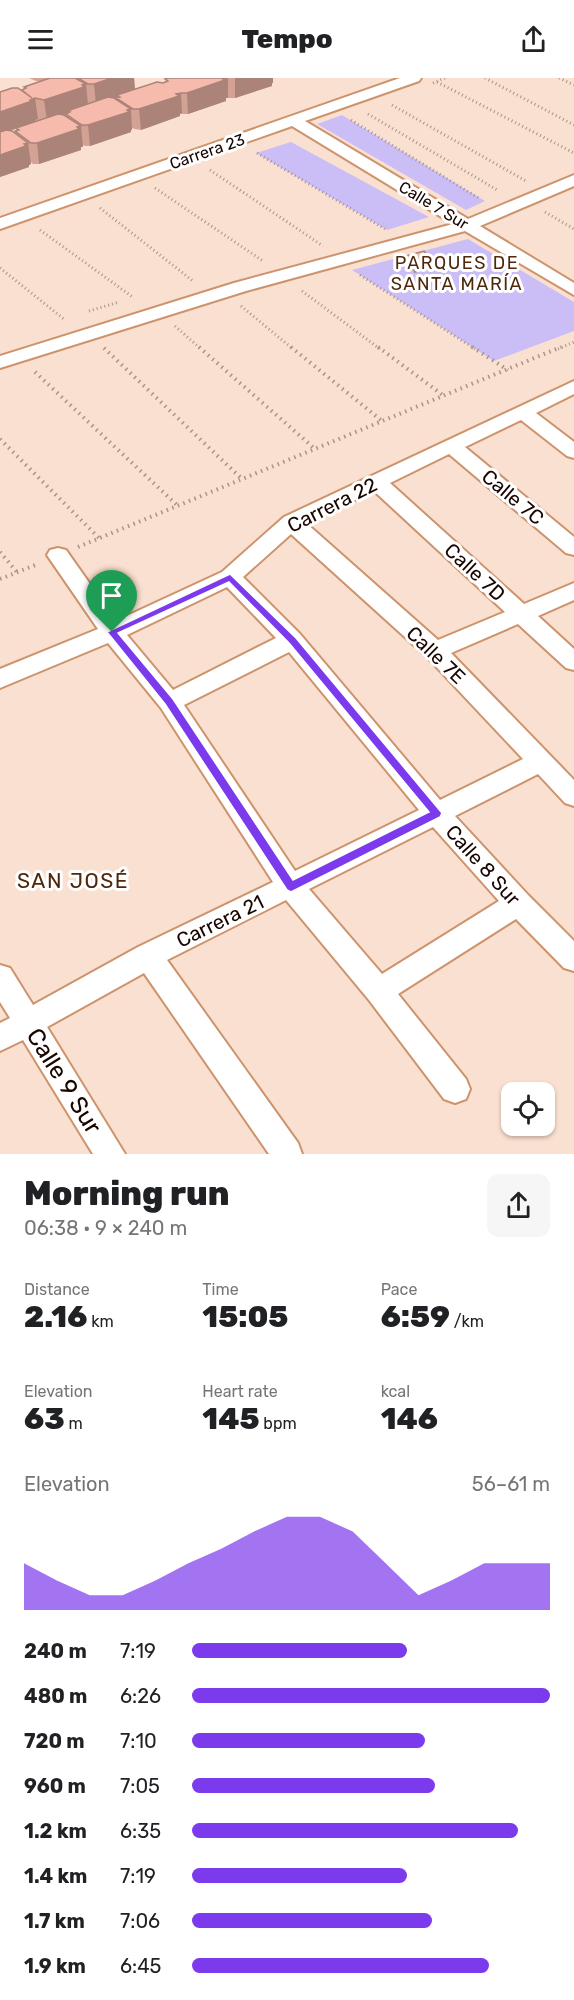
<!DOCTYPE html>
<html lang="en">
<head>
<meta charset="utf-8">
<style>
	:root { --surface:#fff; --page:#f6f6f6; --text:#202124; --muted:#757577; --accent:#7c3aed }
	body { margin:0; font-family:Rubik,sans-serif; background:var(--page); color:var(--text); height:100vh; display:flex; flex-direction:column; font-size:22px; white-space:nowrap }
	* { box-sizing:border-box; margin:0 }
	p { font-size:20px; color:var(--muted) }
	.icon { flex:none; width:33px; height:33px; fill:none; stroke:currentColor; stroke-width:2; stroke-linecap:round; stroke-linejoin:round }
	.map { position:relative; height:1076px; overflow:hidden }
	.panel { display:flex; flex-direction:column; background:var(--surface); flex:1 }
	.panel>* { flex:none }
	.buttons { position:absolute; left:501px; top:1004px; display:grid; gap:12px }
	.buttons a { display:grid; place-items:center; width:54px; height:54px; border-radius:12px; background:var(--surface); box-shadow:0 2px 4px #0004; font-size:30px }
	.pin { position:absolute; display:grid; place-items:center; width:51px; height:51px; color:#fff; margin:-62px -26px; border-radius:50% 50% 50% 0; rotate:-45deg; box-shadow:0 0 6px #0007 }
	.pin .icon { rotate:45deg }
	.round { display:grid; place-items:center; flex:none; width:63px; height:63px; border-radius:12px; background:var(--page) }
	.overview { display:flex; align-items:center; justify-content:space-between; height:102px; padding:0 24px }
	h1 { font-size:33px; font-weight:800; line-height:45px }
	.metrics { display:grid; grid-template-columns:repeat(3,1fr); gap:9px; height:102px; padding:6px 24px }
	.metrics div { display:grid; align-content:center }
	.metrics b { font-size:30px; font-weight:800 }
	.metrics small { font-size:16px; font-weight:400 }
	.metrics p { font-size:16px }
	.chart { height:168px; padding:12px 24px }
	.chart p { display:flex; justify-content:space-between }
	.chart svg { width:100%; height:108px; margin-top:6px; fill:var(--accent); opacity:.7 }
	ul { padding:0 24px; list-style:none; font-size:20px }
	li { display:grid; grid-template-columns:96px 72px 1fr; align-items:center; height:45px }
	li i { height:15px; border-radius:8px; background:var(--accent) }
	header { display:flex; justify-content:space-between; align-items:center; height:78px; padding:0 24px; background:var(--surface); font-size:27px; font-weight:800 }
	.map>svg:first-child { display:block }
</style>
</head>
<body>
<header><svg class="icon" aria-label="menu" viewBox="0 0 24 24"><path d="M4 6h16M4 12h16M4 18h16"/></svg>Tempo<svg class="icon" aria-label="share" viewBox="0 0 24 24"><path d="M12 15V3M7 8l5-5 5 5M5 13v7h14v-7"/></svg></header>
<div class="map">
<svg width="574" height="1076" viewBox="0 0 574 1076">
	<rect width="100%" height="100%" fill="#fae0d0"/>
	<g fill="#cbbef7">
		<polygon points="342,37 485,123 466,132 317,46"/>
		<polygon points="291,64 429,139 387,152 256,75"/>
		<polygon points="468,161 574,224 574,253 494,283 352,192"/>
	</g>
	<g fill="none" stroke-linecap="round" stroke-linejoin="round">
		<g stroke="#cd936c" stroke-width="4">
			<g id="street">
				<polygon points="400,0 421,0 419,3 305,43 468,141 574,97 574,108 480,148 574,205 574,217 465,153 246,213 0,290 0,278 234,205 453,146 292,48 0,151 0,140"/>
				<path d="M574,303V316L536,335L574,364V380L567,378L521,342L465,369L574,459V477L566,475L449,376L390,405L524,526L574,505V522L538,538L574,571V592L566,590L518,546L451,575L574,702V728L565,725L538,696L455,738L528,817L574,863V893L564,890L516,841L398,916L466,1001L470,1011L466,1021L455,1025L444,1021L369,922L286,822L167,882L298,1065L302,1076H269L144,895L47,949L125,1076H93L23,962L0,973V945L10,940L0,924V887L10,890L33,927L138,869L273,804L161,630L108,565L0,610V591L98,551L47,477L50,472L58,470L66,472L116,543L222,494L284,439ZM374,413L505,534L438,562L306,445ZM291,456L427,579L523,681L440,722L300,556L243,499ZM227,509L276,560L173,612L127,557ZM289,574L419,732L295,793L184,627ZM433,749L499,823L382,896L309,811Z"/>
			</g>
		</g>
		<g stroke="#ab9387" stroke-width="3" stroke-dasharray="1 3" stroke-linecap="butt">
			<polyline points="485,0 574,47"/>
			<polyline points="559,0 574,7"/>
			<polyline points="437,4 574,75"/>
			<polyline points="433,5 445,0"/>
			<polyline points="392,27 526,103"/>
			<polyline points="368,36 499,113"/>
			<polyline points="351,42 480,121"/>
			<polyline points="257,75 385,151"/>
			<polyline points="210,92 323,168"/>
			<polyline points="155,110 263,183"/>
			<polyline points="100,130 193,203"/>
			<polyline points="545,134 574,151"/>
			<polyline points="40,152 134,220"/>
			<polyline points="0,190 65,242"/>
			<polyline points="360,197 475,271"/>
			<polyline points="302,213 380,271"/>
			<polyline points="241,228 293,271"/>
			<polyline points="89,233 119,224"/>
			<polyline points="175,248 201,271"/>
			<polyline points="558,271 574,264"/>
		</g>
		<g stroke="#ab9387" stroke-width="4" stroke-dasharray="1.5 4.5" stroke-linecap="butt">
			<polyline points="199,269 315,371"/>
			<polyline points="291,269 382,343"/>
			<polyline points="378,269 444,318"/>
			<polyline points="472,269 508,292"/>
			<polyline points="104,270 242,401"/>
			<polyline points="35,294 178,428"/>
			<polyline points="0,361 99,460"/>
			<polyline points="78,469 561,269"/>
			<polyline points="0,474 17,494"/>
			<polyline points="0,501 38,486"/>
		</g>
		<use href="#street" fill="#fff" fill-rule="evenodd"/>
	</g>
	<g fill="#d4a195" fill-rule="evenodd">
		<path d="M29,0H134L135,11L163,5L166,4L165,1L169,0H273V5H272V8L235,20H226V23L188,36H180V38L141,52L135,51L132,50V52H131V54L90,68H85L83,67V69H81V72L39,86H33L31,84V86L29,87V89L0,99V14L22,13V12L24,11V9L41,3H36ZM16,51V52L15,53V55L10,53Z"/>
		<polygon points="406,178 433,190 414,195 406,183"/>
	</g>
	<g fill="#ac8379">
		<polygon points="112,0 134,0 135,11 117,17 118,19 96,27 94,6"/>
		<polygon points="225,0 228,0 228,20 226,20 226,23 188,36 187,15"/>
		<polygon points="235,0 273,0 273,5 272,5 272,8 235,20"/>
		<polygon points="86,6 88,27 67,33 68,36 47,43 44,22"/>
		<polygon points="181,15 182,35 180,36 180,38 141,52 139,31"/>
		<polygon points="35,20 38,41 35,42 35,44 0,56 0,34"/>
		<polygon points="131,31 132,52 131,52 131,54 90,68 88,47"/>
		<polygon points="81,48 83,69 81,69 81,72 39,86 37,65"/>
		<polygon points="28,65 31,86 29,87 29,89 0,99 0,77"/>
		<polygon points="433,185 433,190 414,195 414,189"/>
	</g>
	<g fill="#f6bbad" stroke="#ac8379" stroke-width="1.5">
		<polygon points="50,0 75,0 86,6 82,7 84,9 44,22 35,20 30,22 32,23 0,34 0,14 12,10 18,10 32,20 22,12 26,10 24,9"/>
		<polygon points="78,0 112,0 94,6 88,6"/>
		<polygon points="169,0 225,0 223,1 225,2 187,15 181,15 176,16 179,18 139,31 133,31 116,20 120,19 117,17 157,4 163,5 168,3 165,1"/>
		<polygon points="108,19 114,20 131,31 127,32 129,34 88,47 82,47 66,36 70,34 67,33"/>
		<polygon points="58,36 64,37 81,48 77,49 79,51 37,65 31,65 15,53 19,52 16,50"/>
		<polygon points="6,52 12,53 28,65 24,66 26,68 0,77 0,54"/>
		<polygon points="424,173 433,185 414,189 406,178"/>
	</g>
	<path fill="#7c3aed" stroke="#fff" stroke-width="1.5" fill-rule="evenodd" d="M230,496L296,560L442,735L440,739L291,814L287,812L165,626L107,554ZM229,504L289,565L429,734L293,802L173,621L118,555Z"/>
	<g text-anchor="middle" stroke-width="6" stroke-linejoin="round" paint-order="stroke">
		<g font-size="16" fill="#190500" stroke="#fff">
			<text transform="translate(207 73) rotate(-19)" y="6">Carrera 23</text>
			<text transform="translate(434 127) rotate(31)" y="6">Calle 7 Sur</text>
		</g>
		<g font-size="18" letter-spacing="1.5" fill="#4f280a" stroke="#fff">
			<text x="457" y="191">PARQUES DE<tspan x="457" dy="21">SANTA MARÍA</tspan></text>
		</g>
		<g font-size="20" fill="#190500" stroke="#fff">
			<text transform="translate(513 419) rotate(40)" y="7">Calle 7C</text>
			<text transform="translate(332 427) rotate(-27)" y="7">Carrera 22</text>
			<text transform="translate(475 494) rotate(43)" y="7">Calle 7D</text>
			<text transform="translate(436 577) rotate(44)" y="7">Calle 7E</text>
			<text transform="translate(483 787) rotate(48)" y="7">Calle 8 Sur</text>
			<text transform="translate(220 843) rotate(-26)" y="7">Carrera 21</text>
		</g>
		<g font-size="21" letter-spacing="1.5" fill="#4f280a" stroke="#fff">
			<text x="73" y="810">SAN JOSÉ</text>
		</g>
		<g font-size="24" fill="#190500" stroke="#fff">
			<text transform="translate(64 1003) rotate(58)" y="8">Calle 9 Sur</text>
		</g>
	</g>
</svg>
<div class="buttons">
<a><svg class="icon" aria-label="locate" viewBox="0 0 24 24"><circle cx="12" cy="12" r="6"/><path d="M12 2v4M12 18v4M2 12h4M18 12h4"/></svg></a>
</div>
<div class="pin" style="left:112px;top:554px;background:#1e9e55"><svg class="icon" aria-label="arrive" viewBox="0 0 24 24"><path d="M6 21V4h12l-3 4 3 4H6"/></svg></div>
</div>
<section class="panel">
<div class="overview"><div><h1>Morning run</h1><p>06:38 · 9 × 240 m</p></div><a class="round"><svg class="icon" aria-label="share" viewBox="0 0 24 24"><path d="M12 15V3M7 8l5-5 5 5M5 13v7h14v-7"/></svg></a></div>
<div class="metrics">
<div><p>Distance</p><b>2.16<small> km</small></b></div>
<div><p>Time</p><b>15:05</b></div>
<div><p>Pace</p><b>6:59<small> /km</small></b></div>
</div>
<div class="metrics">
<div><p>Elevation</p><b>63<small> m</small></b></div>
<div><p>Heart rate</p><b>145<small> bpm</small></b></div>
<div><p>kcal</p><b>146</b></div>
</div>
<div class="chart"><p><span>Elevation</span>56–61 m</p>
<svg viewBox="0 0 160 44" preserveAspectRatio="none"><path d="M0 44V25L10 32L20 38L30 38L40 32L50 25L60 19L70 12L80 6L90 6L100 12L110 25L120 38L130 32L140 25L150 25L160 25V44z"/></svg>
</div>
<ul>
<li><b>240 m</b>7:19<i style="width:60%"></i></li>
<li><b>480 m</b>6:26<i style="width:100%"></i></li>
<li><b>720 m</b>7:10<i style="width:65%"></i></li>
<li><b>960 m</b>7:05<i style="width:68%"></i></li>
<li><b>1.2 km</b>6:35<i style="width:91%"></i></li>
<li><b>1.4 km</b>7:19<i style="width:60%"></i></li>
<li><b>1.7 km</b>7:06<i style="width:67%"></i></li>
<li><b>1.9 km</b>6:45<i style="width:83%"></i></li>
</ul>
</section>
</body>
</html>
